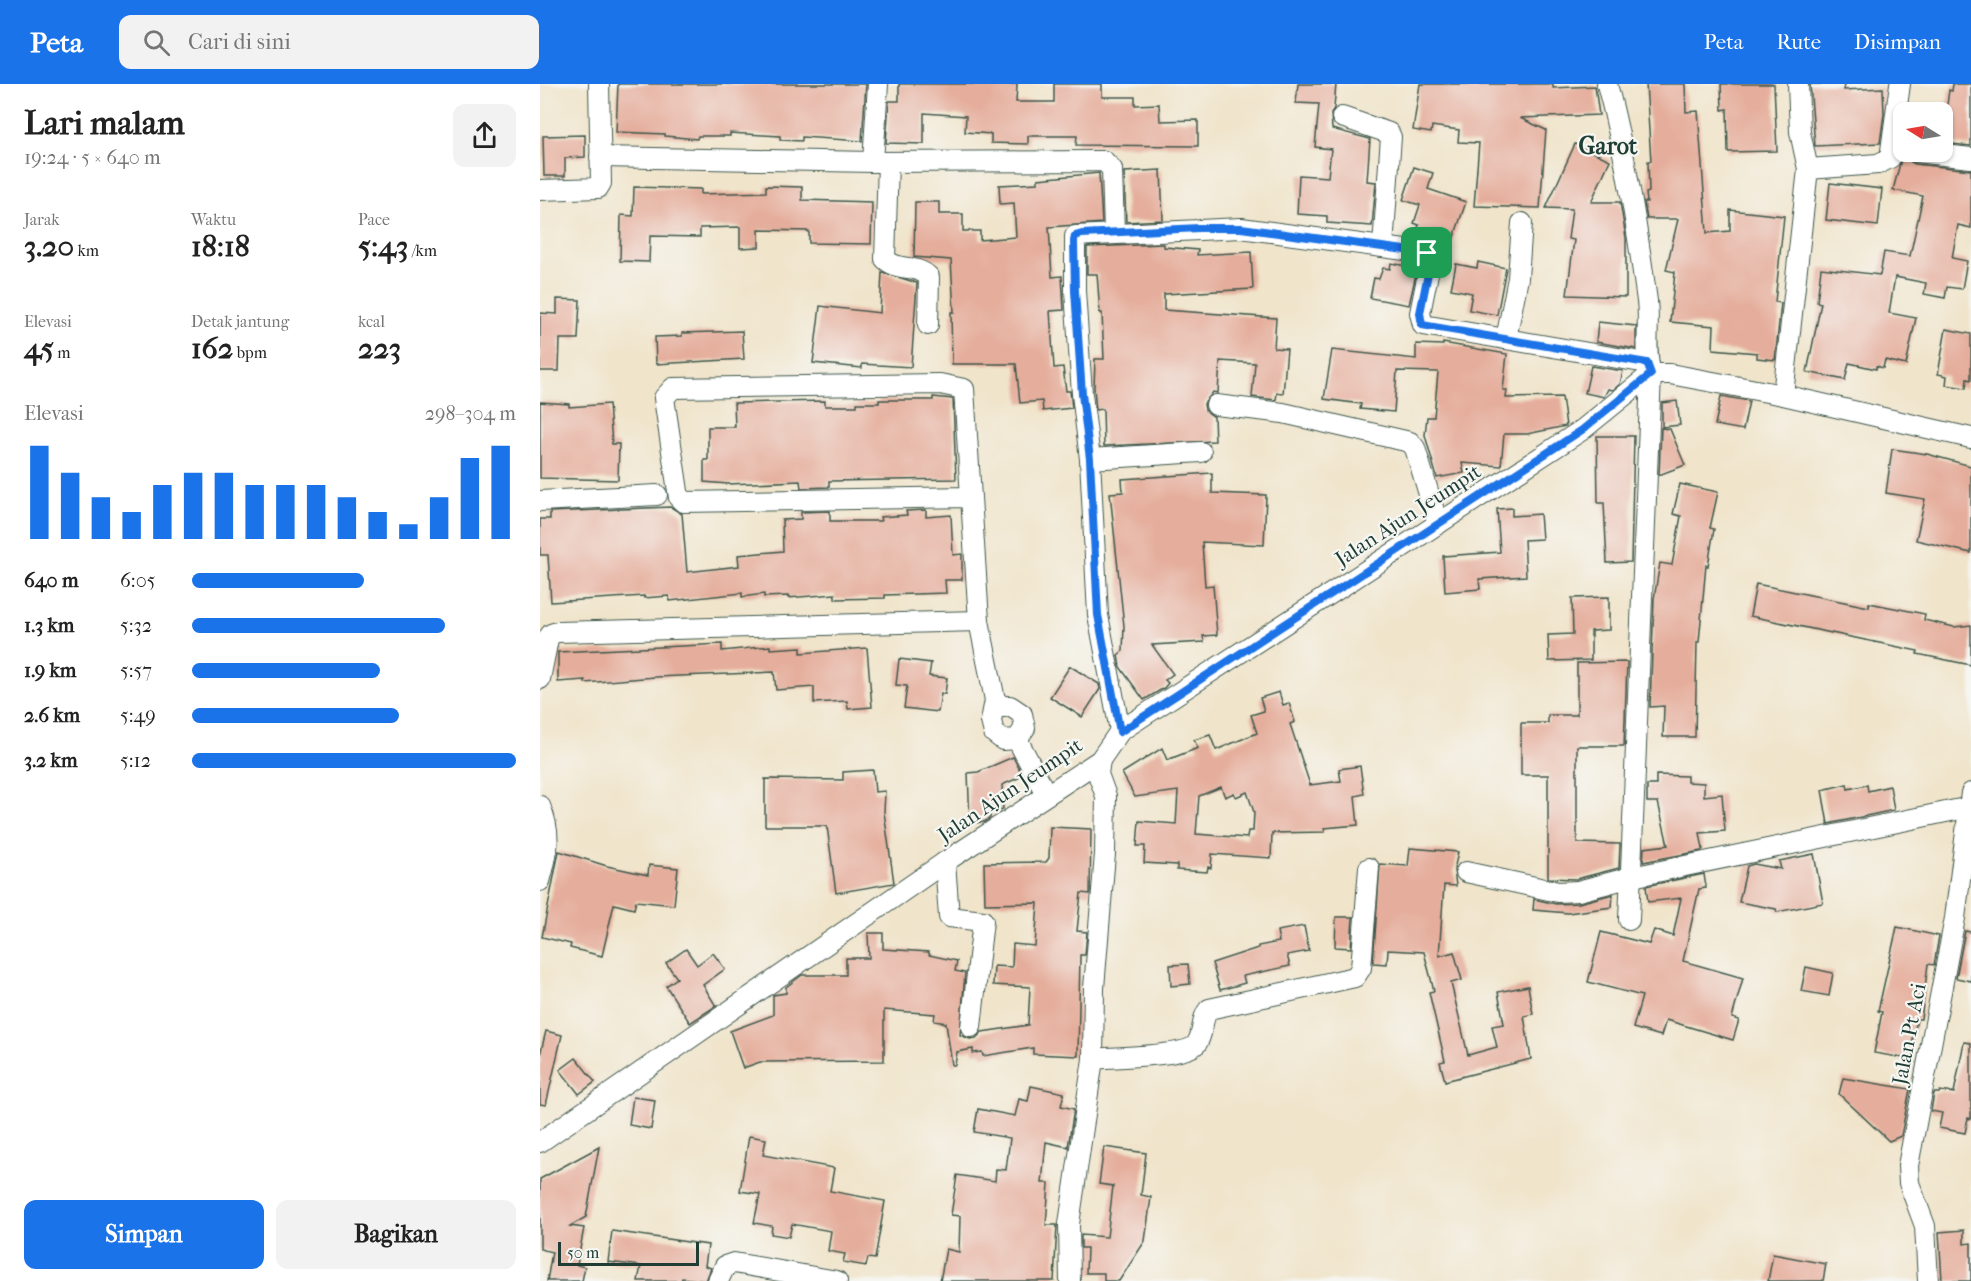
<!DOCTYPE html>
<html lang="id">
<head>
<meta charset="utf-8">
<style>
	:root { --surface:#fff; --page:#f2f2f2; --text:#222; --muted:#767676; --accent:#1a73e8 }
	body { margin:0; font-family:"IM FELL French Canon",serif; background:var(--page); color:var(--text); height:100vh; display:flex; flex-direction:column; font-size:22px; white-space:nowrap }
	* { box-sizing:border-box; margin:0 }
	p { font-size:20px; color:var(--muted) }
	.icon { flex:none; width:33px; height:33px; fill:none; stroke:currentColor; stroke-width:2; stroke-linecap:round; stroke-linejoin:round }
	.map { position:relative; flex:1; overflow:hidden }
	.side { display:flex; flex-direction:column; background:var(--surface); width:540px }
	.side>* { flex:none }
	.needle { width:39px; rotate:281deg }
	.controls { position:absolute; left:1353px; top:18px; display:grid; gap:12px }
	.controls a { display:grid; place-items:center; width:60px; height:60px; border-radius:12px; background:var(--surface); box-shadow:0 2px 4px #0004; font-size:30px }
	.scale { position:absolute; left:18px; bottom:15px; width:141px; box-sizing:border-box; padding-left:6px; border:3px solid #1f3d34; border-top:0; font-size:16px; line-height:21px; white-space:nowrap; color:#1f3d34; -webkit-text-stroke:4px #f6f6f2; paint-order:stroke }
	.pin { position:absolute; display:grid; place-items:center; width:51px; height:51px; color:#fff; margin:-26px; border-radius:12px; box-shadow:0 3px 9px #0006 }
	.round { display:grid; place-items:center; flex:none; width:63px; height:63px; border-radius:12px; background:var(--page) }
	.summary { display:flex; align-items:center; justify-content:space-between; height:102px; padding:0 24px }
	h1 { font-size:33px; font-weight:700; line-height:45px }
	.stats { display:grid; grid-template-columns:repeat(3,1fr); gap:9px; height:102px; padding:6px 24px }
	.stats div { display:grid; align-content:center }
	.stats b { font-size:30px; font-weight:700 }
	.stats small { font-size:16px; font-weight:400 }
	.stats p { font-size:16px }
	.chart { height:168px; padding:12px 24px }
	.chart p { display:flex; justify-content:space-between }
	.chart svg { width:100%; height:108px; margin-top:6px; stroke:var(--accent); stroke-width:6 }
	.cta { display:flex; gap:12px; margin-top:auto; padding:12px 24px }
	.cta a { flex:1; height:69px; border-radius:12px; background:var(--accent); color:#fff; font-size:24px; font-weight:700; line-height:69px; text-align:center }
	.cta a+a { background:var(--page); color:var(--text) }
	ul { padding:0 24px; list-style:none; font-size:20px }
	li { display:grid; grid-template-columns:96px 72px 1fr; align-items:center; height:45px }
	li i { height:15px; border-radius:8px; background:var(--accent) }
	header { display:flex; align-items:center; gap:36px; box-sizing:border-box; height:84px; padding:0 30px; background:var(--accent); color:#fff }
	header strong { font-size:28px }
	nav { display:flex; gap:33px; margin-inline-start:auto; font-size:21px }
	.search { width:420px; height:54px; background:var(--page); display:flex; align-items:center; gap:15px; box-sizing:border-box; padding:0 21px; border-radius:12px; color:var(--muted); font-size:22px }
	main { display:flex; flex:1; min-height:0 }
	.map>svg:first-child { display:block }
</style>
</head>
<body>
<header>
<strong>Peta</strong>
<div class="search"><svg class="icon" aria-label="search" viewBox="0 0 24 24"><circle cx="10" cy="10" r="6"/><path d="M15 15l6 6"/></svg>Cari di sini</div>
<nav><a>Peta</a><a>Rute</a><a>Disimpan</a></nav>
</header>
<main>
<section class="side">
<div class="summary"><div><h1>Lari malam</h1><p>19:24 · 5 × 640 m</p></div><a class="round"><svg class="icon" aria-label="share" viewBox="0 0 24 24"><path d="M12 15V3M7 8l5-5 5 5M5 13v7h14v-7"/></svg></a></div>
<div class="stats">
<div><p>Jarak</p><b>3.20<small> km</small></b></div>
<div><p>Waktu</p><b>18:18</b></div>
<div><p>Pace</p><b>5:43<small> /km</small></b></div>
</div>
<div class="stats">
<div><p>Elevasi</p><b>45<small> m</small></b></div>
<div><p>Detak jantung</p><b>162<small> bpm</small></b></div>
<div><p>kcal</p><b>223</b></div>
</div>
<div class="chart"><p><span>Elevasi</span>298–304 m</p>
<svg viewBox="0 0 160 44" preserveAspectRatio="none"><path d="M5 44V6M15 44V17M25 44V27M35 44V33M45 44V22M55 44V17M65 44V17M75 44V22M85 44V22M95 44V22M105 44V27M115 44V33M125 44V38M135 44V27M145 44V11M155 44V6"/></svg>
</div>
<ul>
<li><b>640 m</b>6:05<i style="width:53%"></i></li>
<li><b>1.3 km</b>5:32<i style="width:78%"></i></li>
<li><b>1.9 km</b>5:57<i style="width:58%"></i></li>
<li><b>2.6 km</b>5:49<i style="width:64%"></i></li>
<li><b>3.2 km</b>5:12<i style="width:100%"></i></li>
</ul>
<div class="cta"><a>Simpan</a><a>Bagikan</a></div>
</section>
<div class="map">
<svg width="1431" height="1197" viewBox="0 0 1431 1197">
	<rect width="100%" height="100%" fill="#f6f6f2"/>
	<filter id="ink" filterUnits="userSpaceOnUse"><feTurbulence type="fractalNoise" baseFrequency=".0167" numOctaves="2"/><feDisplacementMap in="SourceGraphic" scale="12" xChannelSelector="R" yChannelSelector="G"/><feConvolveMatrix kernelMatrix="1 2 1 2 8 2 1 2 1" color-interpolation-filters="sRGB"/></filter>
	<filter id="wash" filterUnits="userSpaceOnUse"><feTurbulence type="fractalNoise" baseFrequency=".008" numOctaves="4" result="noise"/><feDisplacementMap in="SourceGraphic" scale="24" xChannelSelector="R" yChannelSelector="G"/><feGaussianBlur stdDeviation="1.35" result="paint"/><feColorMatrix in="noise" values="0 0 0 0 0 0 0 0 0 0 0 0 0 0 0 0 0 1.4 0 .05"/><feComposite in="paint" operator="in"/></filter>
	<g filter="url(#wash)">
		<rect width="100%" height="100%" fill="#f0e4ca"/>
		<g id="blocks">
			<g fill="#e5ad9b" fill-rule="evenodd">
				<polygon points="78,0 326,0 322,57 262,53 262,57 240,56 240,52 190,49 190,52 158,52 157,55 125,52 125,50 76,48"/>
				<polygon points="359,0 477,0 476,18 514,18 514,0 562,0 562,13 595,13 595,21 619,20 620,37 658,36 658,62 536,61 537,52 488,52 488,60 451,59 451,50 425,48 426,32 384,29 384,60 346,59 349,17 359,17"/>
				<polygon points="758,0 796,0 794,24 791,30 792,45 830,55 827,97 836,98 832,142 787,139 787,132 757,130 759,91 788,93 791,65 775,63 779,20 756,19"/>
				<polygon points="880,0 1013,0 1013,4 1055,2 1059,31 980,34 1006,46 1000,124 934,122 939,59 918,58 919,46 892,42 891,49 873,46"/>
				<polygon points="1106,0 1145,0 1146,28 1158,27 1167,149 1190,147 1190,126 1244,132 1235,218 1241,219 1235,276 1217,274 1217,269 1173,265 1174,242 1130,238 1135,188 1126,186 1138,135 1107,135 1104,118 1107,118 1106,109 1109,108 1108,77 1111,77"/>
				<polygon points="1181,0 1234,0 1237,67 1188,68 1187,25 1182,26"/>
				<polygon points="1270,0 1305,0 1304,6 1343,4 1344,30 1340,59 1275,62"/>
				<polygon points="1413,0 1431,0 1431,62 1402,59 1409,6 1412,7"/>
				<polygon points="45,51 45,73 25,74 25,92 4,92 3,52"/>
				<polygon points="1035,60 1070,76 1051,118 1080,118 1086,154 1086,213 1027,211 1034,156 1028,155 1032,125 1006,124"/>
				<polygon points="1363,68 1369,77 1375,80 1431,86 1431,144 1418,141 1412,174 1427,177 1422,205 1407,203 1405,214 1384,210 1386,199 1355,193 1349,229 1376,234 1366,281 1345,276 1343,284 1336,282 1336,285 1309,279 1305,296 1267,288 1281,219 1277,218 1281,184 1340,191 1344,168 1370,172 1383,112 1353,106"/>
				<polygon points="874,83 893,89 888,105 926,118 911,162 876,150 879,141 874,139 880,121 863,116"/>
				<polygon points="621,86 623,136 586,138 584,88"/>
				<polygon points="559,89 562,139 509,143 512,193 522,192 524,226 510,227 514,284 523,283 526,307 530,307 532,324 503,327 502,317 480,319 476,280 412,280 411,228 414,228 411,176 374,173 375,118 399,118 399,130 423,130 423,147 440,147 440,156 476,153 474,119 460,120 459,101 498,99 498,95"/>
				<polygon points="1290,99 1342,105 1338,142 1286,136"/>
				<polygon points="226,102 262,103 262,116 332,118 331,160 269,159 269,147 219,146 219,163 200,164 200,143 160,144 160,153 110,152 109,178 80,177 81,131 93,132 94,103 161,105 161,110 226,108"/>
				<polygon points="624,160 624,163 658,166 657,171 711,168 713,205 624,210 624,226 736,234 734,264 747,265 743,310 737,309 736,316 712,313 715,279 680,277 678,309 673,308 664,320 665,326 674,333 675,357 564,362 563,325 556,326 554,304 555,275 564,275 562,229 560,229 557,190 547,190 547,163"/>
				<polygon points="938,178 966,184 957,231 929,226 932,209 911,205 916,180 937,184"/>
				<polygon points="851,179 871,183 870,189 876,190 869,221 830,214 834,194 839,195 843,184 850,185"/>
				<polygon points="342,188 377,199 371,283 322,280 322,284 273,279 280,222 340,229"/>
				<polygon points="17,215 40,216 38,255 20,255 19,287 0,287 0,229 17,230"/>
				<polygon points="1058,238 1096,242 1096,265 1056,258"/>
				<polygon points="1406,245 1431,250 1431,296 1427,295 1426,304 1406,301 1407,292 1398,290"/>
				<polygon points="202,247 204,275 116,280 115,253 142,252 142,249"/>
				<polygon points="903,259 967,270 963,306 967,306 966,314 1022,313 1026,342 987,350 964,350 961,382 922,379 924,389 897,394 885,351 887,333 894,333 898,288 857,287 854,328 820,325 821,320 784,315 792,266 876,275 876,260 903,261"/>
				<polygon points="1051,282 1083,287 1080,300 1073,306 1068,305 1064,313 1045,309"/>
				<polygon points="1181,312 1209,317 1203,346 1175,341"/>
				<polygon points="393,313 413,315 416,395 289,397 289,403 261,404 260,397 188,400 164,398 164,376 168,376 168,343 195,343 194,319 285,317 285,322 317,322 317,319 339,319 339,316 393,316"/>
				<polygon points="1137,317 1140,341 1122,343 1122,319"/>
				<polygon points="0,318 29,320 29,323 69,320 72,360 79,360 78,396 0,394"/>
				<polygon points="1121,344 1130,345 1145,381 1119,391"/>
				<polygon points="1057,352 1094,352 1091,478 1067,479 1064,419 1058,419"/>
				<polygon points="1352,365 1387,370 1431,382 1431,469 1376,456 1385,415 1346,409"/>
				<polygon points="672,389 672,409 726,411 724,461 662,458 665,502 673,501 677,551 663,552 664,558 612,561 633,590 625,596 628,599 624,604 604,616 580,583 578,571 583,567 584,542 570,409 583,408 582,395"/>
				<polygon points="1140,400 1178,408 1170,444 1174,445 1168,482 1166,481 1159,558 1157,558 1155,653 1123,653 1124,622 1110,623 1114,515 1120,479 1132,481 1141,432 1133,430"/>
				<polygon points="131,423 142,430 147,488 199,482 198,471 243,467 242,436 261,435 261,428 290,427 290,437 341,437 340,433 367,431 366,427 386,426 386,433 411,431 413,471 422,470 422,496 405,496 406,509 345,511 345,514 295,515 295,510 248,514 248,512 224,513 224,510 202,513 202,509 130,517 129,512 104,514 104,512 11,518 8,471 0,471 0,435 10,435 10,428"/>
				<polygon points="972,424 972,432 1000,430 1002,455 984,456 986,492 939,495 940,505 905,508 903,472 960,468 957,425"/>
				<polygon points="1216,500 1329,523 1329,519 1385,530 1384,536 1414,543 1431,541 1431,581 1377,570 1378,567 1210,532"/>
				<polygon points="1069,513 1069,546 1051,547 1051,576 1009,577 1008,551 1033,550 1032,514"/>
				<polygon points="182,560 182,567 230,562 230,565 261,563 261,569 327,564 332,623 308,625 307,617 274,619 274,603 236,606 234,588 115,593 45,599 45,596 18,598 18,568"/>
				<polygon points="359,575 391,579 389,592 407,594 405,610 401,610 398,628 364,624 367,602 356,601"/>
				<polygon points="1087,578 1084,662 1037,662 1037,759 1080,760 1079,784 1036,795 1008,794 1008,691 981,691 981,639 1008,639 1008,631 1037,631 1037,579"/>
				<polygon points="530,582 559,600 560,605 542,633 510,613"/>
				<path d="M739,608L743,621L749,619L755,638L750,640L770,701L801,697L799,685L820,682L824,710L815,712L818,741L784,744L785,748L732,749L731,774L672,770L671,784L668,783L667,788L637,786V781L604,779L605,762H597L599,737L636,740L638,707L595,713L582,689L622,664L627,676L658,664L654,656L670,651L676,666L717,649L711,631L724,627L720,614ZM681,703L685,713L694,709L696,713L707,708L714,728L713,747H708L707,754L656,750L659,712Z"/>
				<polygon points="473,673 483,692 462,701 463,725 450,728 450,734 444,738 430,739 428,689 438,688"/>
				<polygon points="333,686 335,708 345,707 344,728 354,799 296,809 287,742 225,742 225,695 303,696 303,688"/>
				<polygon points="1116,691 1147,692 1147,698 1164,699 1164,712 1182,710 1185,747 1160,749 1163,765 1161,767 1103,778 1104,764 1128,761 1118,718 1107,718 1107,701 1116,701"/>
				<polygon points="1307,700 1308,705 1327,701 1328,707 1350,702 1354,726 1288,740 1282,706"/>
				<polygon points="510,743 551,745 550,810 541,809 537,847 547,848 545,871 540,871 538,972 493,970 493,964 443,972 442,968 433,969 433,965 417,968 415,981 412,981 406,939 394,937 395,930 344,926 344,977 220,978 203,984 190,947 233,931 233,911 246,909 246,903 262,891 306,891 306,874 329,874 328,849 343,849 343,865 389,868 389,871 417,877 415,887 425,889 420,951 430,955 436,954 442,948 488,941 490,903 453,901 454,882 472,883 473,860 495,862 498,819 445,820 444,779 506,778 509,774"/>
				<polygon points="870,764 918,768 914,786 916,802 904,801 899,872 914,868 922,896 911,899 928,971 957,963 952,942 964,940 958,908 988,902 993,930 984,932 991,975 905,997 900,978 905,977 889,908 894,907 884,868 848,866 847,880 833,879 840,780 868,782"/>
				<polygon points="19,767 67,782 108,791 109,781 138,784 134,821 96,817 94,825 74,820 62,872 30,864 31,860 2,853"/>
				<polygon points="1274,770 1283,819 1237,828 1236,825 1199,818 1207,782 1214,780 1241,785 1239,777"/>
				<polygon points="1164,790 1166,804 1159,805 1143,877 1203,894 1192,934 1199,936 1193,956 1126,936 1121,952 1093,944 1102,912 1048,898 1061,848 1109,860 1114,846 1133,852 1141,814 1108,818 1106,802"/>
				<polygon points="1073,810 1072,823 1028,829 993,826 994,815 1016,820 1039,819"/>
				<polygon points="796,833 813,833 811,864 795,863"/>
				<polygon points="764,842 769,867 747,871 750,882 703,892 705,899 680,906 672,879 718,864 718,862 739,858 737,847"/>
				<polygon points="1357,843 1399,852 1394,881 1388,880 1381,935 1377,935 1369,975 1334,969 1342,928 1338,927"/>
				<polygon points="1425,847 1431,848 1431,897 1416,894"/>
				<polygon points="146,865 157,881 173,869 185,885 163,901 176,922 150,939 126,902 137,894 126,879"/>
				<polygon points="648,880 650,900 631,902 630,881"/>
				<polygon points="1266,883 1293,889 1289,912 1261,907"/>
				<polygon points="6,947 22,951 6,1021 0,1020 0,971"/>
				<polygon points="1424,958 1431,959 1431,1035 1428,1034 1425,1049 1399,1044 1402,1029 1391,1027 1394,1009 1399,1009 1400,1007 1414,1009"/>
				<polygon points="36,974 55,998 39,1010 20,986"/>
				<polygon points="1303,994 1370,1005 1361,1052 1349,1057 1299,1010"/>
				<polygon points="491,1002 524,1009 521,1022 534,1025 528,1063 506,1058 502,1099 509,1099 506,1141 517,1141 514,1197 400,1197 406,1165 419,1168 420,1132 411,1131 417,1091 455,1097 456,1085 466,1086 470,1054 434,1048 438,1025 475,1032 479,1015 488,1017"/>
				<polygon points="93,1013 115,1016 111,1045 89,1041"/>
				<polygon points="209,1052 226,1055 223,1071 294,1084 290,1107 345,1117 335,1175 328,1174 326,1182 303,1178 305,1170 288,1167 291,1147 252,1140 249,1153 231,1150 232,1142 214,1139 220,1110 200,1107"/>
				<polygon points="59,1063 46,1133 30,1142 44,1144 37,1181 45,1183 42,1197 7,1197 12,1168 0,1165 0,1095"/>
				<polygon points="564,1063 606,1069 601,1111 611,1113 605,1157 579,1197 564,1197 564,1189 546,1189 547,1164 541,1164 541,1151 567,1153 573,1102 559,1100"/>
				<polygon points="1424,1146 1424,1160 1431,1159 1431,1197 1402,1197 1399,1148"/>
				<polygon points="72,1147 168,1161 165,1182 171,1184 166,1197 142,1194 141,1197 98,1197 101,1182 68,1178"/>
				<polygon points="1233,1170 1286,1180 1283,1197 1228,1197"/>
			</g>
		</g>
	</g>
	<g filter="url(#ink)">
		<use href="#blocks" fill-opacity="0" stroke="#3e564a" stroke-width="1.5"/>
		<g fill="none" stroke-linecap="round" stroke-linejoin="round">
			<g stroke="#3e564a" stroke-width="22">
				<g id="minor">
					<path d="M1067,0C1086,72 1097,144 1107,217C1110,241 1104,266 1111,290L1089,836"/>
					<polyline points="1258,0 1260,48 1268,85"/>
					<polyline points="802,33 849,49 851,53 843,162"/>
					<polyline points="1377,68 1431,74"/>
					<polyline points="60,73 333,78 564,77 572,85 574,148"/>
					<polyline points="333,78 338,0"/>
					<path d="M348,78L345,175C358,188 377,180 389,193L388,241"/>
					<polyline points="0,106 58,104 61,99 59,0"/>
					<polyline points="966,255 978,194 982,139"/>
					<polyline points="1111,290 1130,290 1243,311 1431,354"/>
					<polyline points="1243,311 1268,85 1338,80 1350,74 1360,0"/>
					<polyline points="676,321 743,329 870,358 875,364 898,440"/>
					<polyline points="550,375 661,368"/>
					<polyline points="430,413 143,418 139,414 124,314 133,304 400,300 424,305 439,537 455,616"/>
					<polyline points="0,417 117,411"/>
					<polyline points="0,595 8,555 11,550 17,548 439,537"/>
					<polygon points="455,616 463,623 470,622 482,630 485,644 477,655 463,656 454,649 451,637"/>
					<polyline points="580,647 558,531 550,375 542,310 535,207 535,152 701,144 887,169 891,175 880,229 883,241 1107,279"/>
					<polyline points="477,655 506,710"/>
					<path d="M0,722C12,750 8,769 0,797"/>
					<polyline points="405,778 409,833 443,837 431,943"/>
					<polyline points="926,788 1018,808 1038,807 1092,793 1430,723"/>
					<path d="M553,975C571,973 648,973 657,959C664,949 661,934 669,925L815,893L821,884L829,784"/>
					<polyline points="0,1058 405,778 560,676 580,647 1042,346 1111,290"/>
					<polyline points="178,1197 185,1182 194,1179 297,1197"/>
					<polyline points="530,1197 529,1140 553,975 554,904 565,770 566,712 558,690 560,676"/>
					<polyline points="1388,1197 1385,1142 1369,1099 1368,1082 1415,834 1431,709"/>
				</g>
			</g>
			<use href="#minor" stroke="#fff" stroke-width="20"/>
		</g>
	</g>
	<g fill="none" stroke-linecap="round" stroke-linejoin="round" filter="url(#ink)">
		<g stroke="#fff" stroke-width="12">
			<polygon id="route" points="659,144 701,144 887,169 891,175 880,229 882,241 1107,279 1111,290 1042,346 580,648 558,531 550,375 542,310 535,207 534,157 535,152 542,150"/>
		</g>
		<use href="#route" stroke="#1a73e8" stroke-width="8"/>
	</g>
	<g text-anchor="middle" stroke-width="4.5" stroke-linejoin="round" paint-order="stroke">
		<g font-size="21" fill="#1f3d34" stroke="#f6f6f2">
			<text transform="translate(868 431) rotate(-33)" y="7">Jalan Ajun Jeumpit</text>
			<text transform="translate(470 706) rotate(-34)" y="7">Jalan Ajun Jeumpit</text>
			<text transform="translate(1369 950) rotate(-79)" y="7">Jalan Pt Aci</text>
		</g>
		<g font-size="24" font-weight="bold" fill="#1f3d34" stroke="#f6f6f2">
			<text x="1068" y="70">Garot</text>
		</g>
	</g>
</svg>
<div class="controls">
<a><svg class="needle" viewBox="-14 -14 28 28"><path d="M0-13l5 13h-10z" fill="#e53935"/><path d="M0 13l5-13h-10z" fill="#767676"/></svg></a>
</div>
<div class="scale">50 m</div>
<div class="pin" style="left:887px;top:169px;background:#1e9e55"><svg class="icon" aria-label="arrive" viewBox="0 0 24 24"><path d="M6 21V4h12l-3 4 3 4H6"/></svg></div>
</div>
</main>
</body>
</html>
